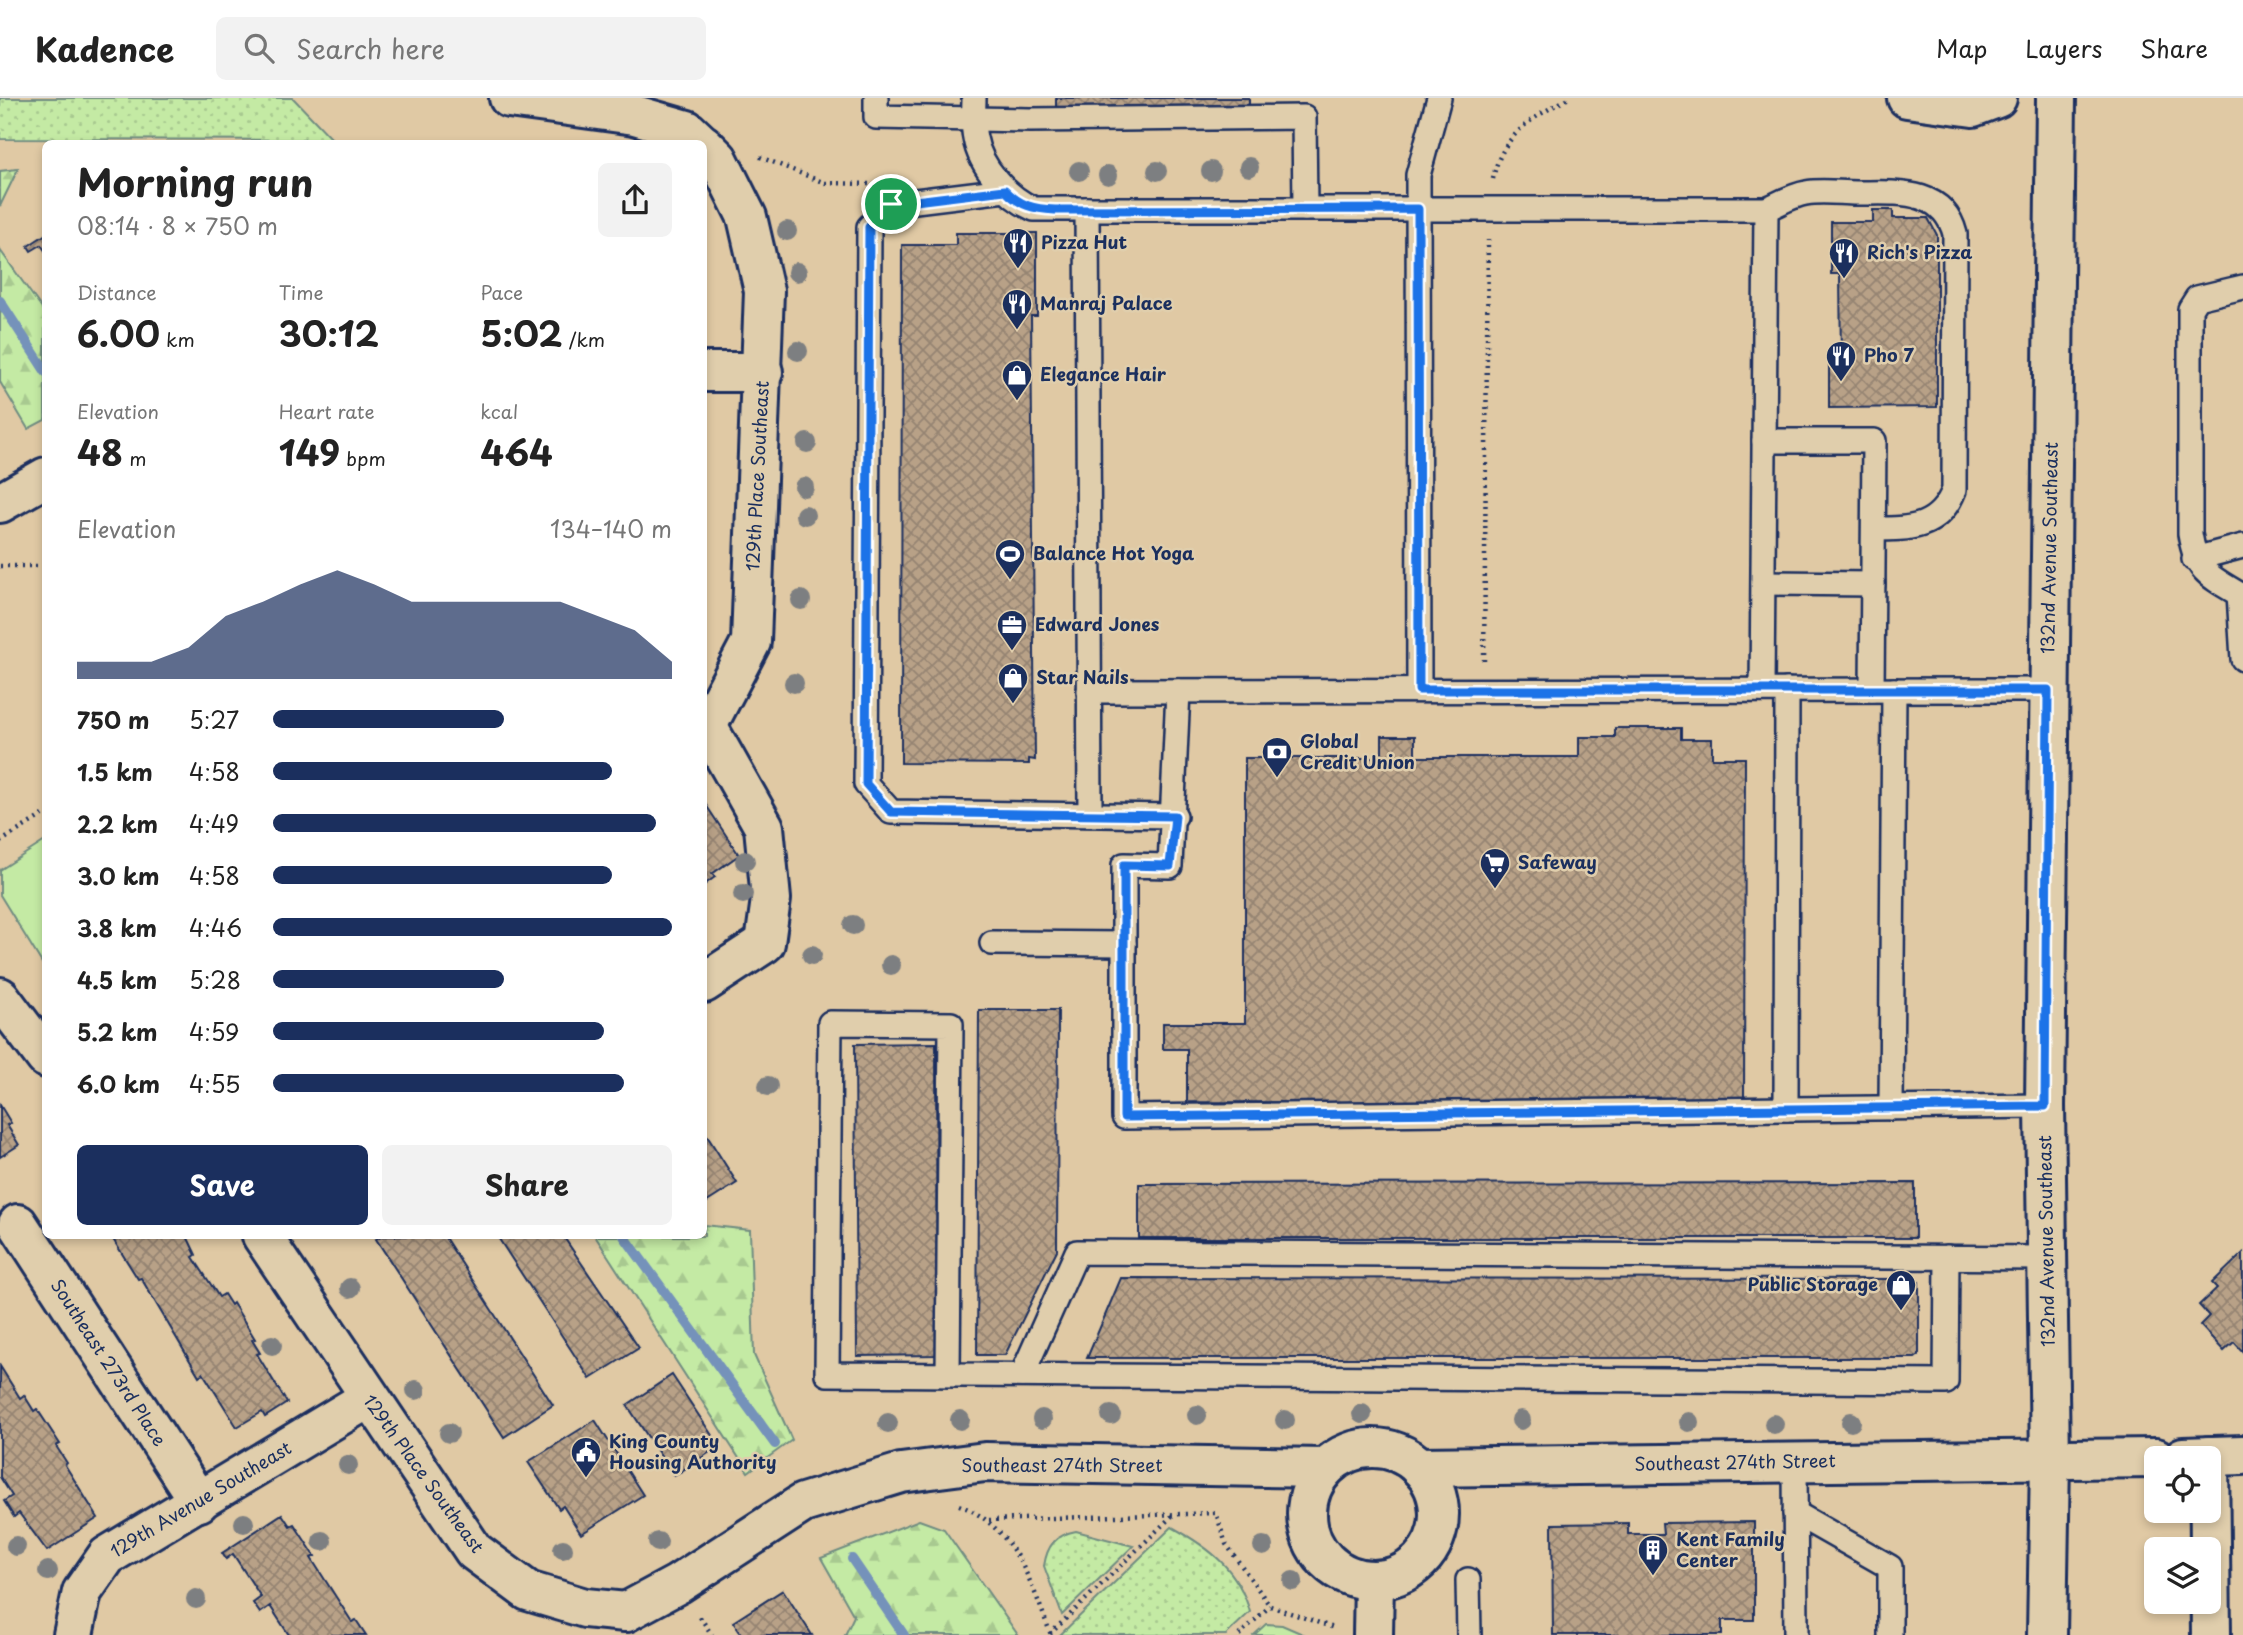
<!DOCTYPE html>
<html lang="en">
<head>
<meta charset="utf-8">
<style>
	:root { --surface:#fff; --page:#f2f2f2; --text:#222; --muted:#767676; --line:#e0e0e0; --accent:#1b2f5e }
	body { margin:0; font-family:"Playpen Sans",sans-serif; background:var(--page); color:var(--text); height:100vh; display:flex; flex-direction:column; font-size:26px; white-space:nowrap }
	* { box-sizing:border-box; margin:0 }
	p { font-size:23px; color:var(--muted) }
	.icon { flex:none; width:38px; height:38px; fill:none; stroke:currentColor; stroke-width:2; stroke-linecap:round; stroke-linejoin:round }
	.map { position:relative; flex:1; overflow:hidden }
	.sheet { position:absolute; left:42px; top:42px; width:665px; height:1099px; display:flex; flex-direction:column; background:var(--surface); border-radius:10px; box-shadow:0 4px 10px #0003 }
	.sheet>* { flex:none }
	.buttons { position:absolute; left:2144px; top:1348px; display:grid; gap:14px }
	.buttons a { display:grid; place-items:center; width:77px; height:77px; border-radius:10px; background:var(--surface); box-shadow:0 4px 10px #0003; font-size:35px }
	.pin { position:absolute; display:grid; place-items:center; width:60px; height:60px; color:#fff; margin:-30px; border:4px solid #fff; border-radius:50%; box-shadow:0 2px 7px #0007 }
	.round { display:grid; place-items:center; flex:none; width:74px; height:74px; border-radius:10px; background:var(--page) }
	.head { display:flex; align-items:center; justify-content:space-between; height:119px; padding:0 35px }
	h1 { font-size:38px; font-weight:700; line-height:52px }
	.metrics { display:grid; grid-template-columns:repeat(3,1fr); gap:10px; height:119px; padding:7px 35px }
	.metrics div { display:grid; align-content:center }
	.metrics b { font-size:35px; font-weight:700 }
	.metrics small { font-size:19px; font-weight:400 }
	.metrics p { font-size:19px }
	.chart { height:196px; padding:14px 35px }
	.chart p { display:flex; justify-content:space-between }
	.chart svg { width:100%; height:126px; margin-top:7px; fill:var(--accent); opacity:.7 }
	.cta { display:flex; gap:14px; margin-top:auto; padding:14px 35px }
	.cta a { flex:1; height:80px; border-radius:10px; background:var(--accent); color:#fff; font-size:28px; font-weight:700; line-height:80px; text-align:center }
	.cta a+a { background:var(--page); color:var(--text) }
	ul { padding:0 35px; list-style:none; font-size:23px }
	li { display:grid; grid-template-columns:112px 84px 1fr; align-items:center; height:52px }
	li i { height:18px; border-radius:9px; background:var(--accent) }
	header { display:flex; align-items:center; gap:42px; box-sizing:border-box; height:98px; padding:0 35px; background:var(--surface); border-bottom:2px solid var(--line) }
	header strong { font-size:33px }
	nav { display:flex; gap:38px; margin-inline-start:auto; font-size:24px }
	.search { width:490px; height:63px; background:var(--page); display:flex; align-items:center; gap:18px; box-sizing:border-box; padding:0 24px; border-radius:10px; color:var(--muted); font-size:26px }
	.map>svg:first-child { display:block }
</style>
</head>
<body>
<header>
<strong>Kadence</strong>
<div class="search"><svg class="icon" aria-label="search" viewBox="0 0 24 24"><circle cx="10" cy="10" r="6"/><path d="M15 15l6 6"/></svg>Search here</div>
<nav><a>Map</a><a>Layers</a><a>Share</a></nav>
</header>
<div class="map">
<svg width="2243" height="1537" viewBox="0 0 2243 1537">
	<defs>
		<pattern id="grass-dots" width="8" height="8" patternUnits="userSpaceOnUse" patternTransform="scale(1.75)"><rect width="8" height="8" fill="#c4eaa4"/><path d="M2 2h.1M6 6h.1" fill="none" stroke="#a8c990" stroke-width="1.8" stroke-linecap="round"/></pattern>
		<pattern id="forest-firs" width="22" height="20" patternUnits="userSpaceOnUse" patternTransform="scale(1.75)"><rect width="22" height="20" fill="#c4eaa4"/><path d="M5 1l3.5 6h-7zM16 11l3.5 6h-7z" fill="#a8c990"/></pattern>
		<pattern id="building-cross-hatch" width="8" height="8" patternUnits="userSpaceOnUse" patternTransform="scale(1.75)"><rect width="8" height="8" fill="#b8a187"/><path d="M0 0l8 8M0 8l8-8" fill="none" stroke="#958472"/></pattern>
	</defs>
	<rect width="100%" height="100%" fill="#e0c9a4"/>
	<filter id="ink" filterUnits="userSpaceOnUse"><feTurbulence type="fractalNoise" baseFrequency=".0143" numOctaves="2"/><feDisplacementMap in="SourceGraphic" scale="14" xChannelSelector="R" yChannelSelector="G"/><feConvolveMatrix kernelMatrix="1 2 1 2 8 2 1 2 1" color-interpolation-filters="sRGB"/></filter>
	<g filter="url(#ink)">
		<g fill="url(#grass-dots)" stroke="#708c81" stroke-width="2">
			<polygon points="0,0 293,0 333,42 0,41"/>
			<path d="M1172,1429C1210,1450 1238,1471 1250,1514L1226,1537H1060Z"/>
			<path d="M1076,1433L1133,1448L1062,1517L1044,1468C1047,1448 1055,1437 1076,1433Z"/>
		</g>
		<g fill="url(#forest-firs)" stroke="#708c81" stroke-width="2">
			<polygon points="18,71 0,108 0,73"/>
			<polygon points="0,152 45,215 45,322 28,331 0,284"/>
			<polygon points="704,1127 750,1132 754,1257 792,1342 748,1374 595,1138 704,1138"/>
			<polygon points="919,1422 944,1431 1018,1537 845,1537 854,1518 821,1460"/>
		</g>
		<g fill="#c4eaa4" stroke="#708c81" stroke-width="2">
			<polygon points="45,743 45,870 0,797 0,772"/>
			<polygon points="1266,1526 1282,1527 1305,1537 1254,1537"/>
		</g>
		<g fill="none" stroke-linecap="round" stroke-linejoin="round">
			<g stroke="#7492ba" stroke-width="10">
				<polyline points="0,203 46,274"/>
				<polyline points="624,1138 775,1346"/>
				<polyline points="852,1461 904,1537"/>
			</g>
		</g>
		<g fill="url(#building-cross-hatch)" stroke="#1b2f5e" stroke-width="2">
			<polygon points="1056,0 1249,0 1249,13 1056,12"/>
			<polygon points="1873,112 1893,112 1893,120 1928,120 1937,137 1937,309 1829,310 1829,265 1841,265 1840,176 1831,176 1831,124 1873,124"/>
			<polygon points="956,135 1037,135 1037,218 1031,218 1035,662 1029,661 1029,666 901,665 902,147 956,147"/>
			<polygon points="46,136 46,154 41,147 31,153 28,148"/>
			<polygon points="1615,630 1681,630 1681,641 1712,641 1712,660 1745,660 1744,1005 1187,1004 1187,951 1163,951 1163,925 1245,925 1245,660 1382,660 1382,638 1415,638 1415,659 1579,659 1579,639 1615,639"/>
			<polygon points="706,707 739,757 712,776 715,779 704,787 704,709"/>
			<polygon points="979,912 1058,912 1057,1152 1005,1257 977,1257"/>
			<polygon points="936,945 937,1257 857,1258 855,946"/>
			<polygon points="0,1007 11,1025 7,1027 19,1047 0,1059"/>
			<polygon points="704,1033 737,1085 704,1106"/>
			<polygon points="1915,1085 1915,1140 1139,1140 1139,1086"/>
			<polygon points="111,1138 187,1138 196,1157 193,1159 219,1199 224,1196 231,1207 233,1205 255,1241 252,1242 260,1255 257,1256 287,1305 265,1319 262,1314 237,1329 203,1275 199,1278 141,1180 138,1181"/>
			<polygon points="381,1138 444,1138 553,1307 504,1339 376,1141"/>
			<polygon points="497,1138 563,1138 639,1250 590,1281"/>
			<polygon points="2243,1155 2243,1254 2234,1244 2224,1253 2200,1227 2209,1218 2199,1207 2217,1190 2212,1185"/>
			<polygon points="1121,1180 1914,1181 1914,1184 1919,1184 1919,1257 1915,1260 1087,1260"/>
			<polygon points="0,1268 20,1300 24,1297 34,1313 37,1311 60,1346 56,1348 67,1365 65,1367 98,1420 47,1453 19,1415 14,1419 4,1403 12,1398 0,1379"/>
			<polygon points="672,1277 719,1348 674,1378 627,1307"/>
			<polygon points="595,1322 643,1397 581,1436 563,1408 559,1411 528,1364"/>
			<polygon points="282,1416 290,1428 294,1426 315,1458 311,1460 352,1524 356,1522 366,1537 289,1537 270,1508 260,1515 253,1505 261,1499 233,1456 226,1461 222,1455"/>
			<polygon points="1754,1424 1754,1522 1722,1522 1722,1537 1553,1537 1552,1426 1628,1425 1628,1436 1663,1436 1662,1425"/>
			<polygon points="783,1492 812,1537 742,1537 733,1524"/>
		</g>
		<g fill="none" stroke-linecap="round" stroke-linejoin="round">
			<g stroke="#1b2f5e" stroke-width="28">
				<g id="service">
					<polyline points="876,0 876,19 1030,22 1304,19 1305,111"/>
					<path d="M974,0C974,13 972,27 975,40C980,69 1008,100 1034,111H1766C1778,106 1793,97 1806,95C1822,92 1840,95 1856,95C1895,95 1943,89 1955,136L1954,392C1939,431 1910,431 1874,431"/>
					<polyline points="1005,92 891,106 869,129 866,686 891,714 1175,718"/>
					<polyline points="1087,111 1090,716"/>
					<path d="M2243,189L2197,200L2190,211V436C2196,473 2208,478 2239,496L2243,561"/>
					<polyline points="1764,343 1874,343 1872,592"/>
					<polyline points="2194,461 2243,448"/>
					<polyline points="1763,485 1873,486"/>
					<polyline points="1419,592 1418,77 1439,0"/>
					<polyline points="1762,592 1766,111"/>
					<polyline points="1089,593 2048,592"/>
					<polyline points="1178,593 1170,768 1124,767 1124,1019 2045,1008"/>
					<polyline points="992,845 1124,846"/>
					<polyline points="1891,1010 1894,592"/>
					<polyline points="1786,1011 1787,592"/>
					<polyline points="948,1276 951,926 830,925 827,1276 1946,1284 1947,1159"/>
					<polyline points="1022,1277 1077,1154 2047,1160"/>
					<polyline points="1795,1365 1796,1537"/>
					<polyline points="1795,1415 1890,1469 1890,1537"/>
					<polyline points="1468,1482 1469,1537"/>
				</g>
			</g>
			<g stroke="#1b2f5e" stroke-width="44">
				<g id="minor">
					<polyline points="509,0 635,17 687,32 702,46"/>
					<polyline points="704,47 718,61 747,119 764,193 751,544 707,628"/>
					<polyline points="704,274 763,274"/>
					<polyline points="0,405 46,379"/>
					<polyline points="704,885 765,845 771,801 764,729 707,628"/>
					<polyline points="0,899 46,960"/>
					<polyline points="18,1126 199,1404"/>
					<polyline points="262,1138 474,1453 528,1493 585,1510 626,1514"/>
					<circle cx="1373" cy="1416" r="66"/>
					<polyline points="2209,1358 2211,1537"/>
					<polyline points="2183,1359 2243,1357"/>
					<polyline points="1419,1369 2156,1360"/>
					<polyline points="626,1514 678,1486 803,1405 901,1375 985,1364 1325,1370"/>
					<polyline points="73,1537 82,1494 107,1458 369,1300"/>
					<polyline points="1373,1537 1374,1482"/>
				</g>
			</g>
			<g stroke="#1b2f5e" stroke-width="44">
				<polyline id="secondary" points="2047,1537 2050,1362 2045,1008 2056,0"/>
			</g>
			<g stroke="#1b2f5e" stroke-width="44">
				<polyline id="primary" points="1907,0 1973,9 1997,0"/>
			</g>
			<g stroke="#1b2f5e" stroke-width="4.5" stroke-dasharray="2 5" stroke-linecap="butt">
				<polyline points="760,59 825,85 869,86"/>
				<path d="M1493,81C1501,37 1533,19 1569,0"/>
				<polyline points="0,468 46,468"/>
				<polyline points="1484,563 1488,142"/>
				<polyline points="0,744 46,715"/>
				<path d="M959,1407C1014,1428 1032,1486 1051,1537"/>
				<polyline points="989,1422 1216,1415 1226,1446 1270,1508 1334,1530"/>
				<polyline points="700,1519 712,1537"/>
				<polyline points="1050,1536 1173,1417"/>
				<polyline points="1239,1537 1270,1508"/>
			</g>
			<use href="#service" stroke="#e0ceac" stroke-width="23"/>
			<use href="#minor" stroke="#e0ceac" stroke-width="38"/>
			<use href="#secondary" stroke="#e0ceac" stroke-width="38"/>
			<use href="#primary" stroke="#e0ceac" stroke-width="38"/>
		</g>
		<g fill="#7d7f81">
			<circle cx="1249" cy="69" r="10"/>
			<circle cx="1079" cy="73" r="10"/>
			<circle cx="1157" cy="73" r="10"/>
			<circle cx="1211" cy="73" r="10"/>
			<circle cx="1108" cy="77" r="10"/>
			<circle cx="787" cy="133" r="10"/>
			<circle cx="797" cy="174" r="10"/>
			<circle cx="798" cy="253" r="10"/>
			<circle cx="807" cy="345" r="10"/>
			<circle cx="804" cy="389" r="10"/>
			<circle cx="805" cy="417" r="10"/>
			<circle cx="801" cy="502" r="10"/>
			<circle cx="794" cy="585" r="10"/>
			<circle cx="745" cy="763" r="10"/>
			<circle cx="743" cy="796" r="10"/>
			<circle cx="853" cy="827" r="10"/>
			<circle cx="812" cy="857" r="10"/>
			<circle cx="891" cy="867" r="10"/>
			<circle cx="768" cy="988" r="10"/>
			<circle cx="350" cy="1190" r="10"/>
			<circle cx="272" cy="1247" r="10"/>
			<circle cx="416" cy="1292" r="10"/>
			<circle cx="1362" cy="1316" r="10"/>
			<circle cx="1111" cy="1317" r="10"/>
			<circle cx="1197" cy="1317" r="10"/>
			<circle cx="1042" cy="1321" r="10"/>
			<circle cx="960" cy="1322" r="10"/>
			<circle cx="1285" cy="1322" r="10"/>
			<circle cx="1521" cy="1322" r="10"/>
			<circle cx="1689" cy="1324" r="10"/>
			<circle cx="1851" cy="1324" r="10"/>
			<circle cx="888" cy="1325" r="10"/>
			<circle cx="1774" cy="1326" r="10"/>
			<circle cx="449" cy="1335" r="10"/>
			<circle cx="348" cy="1367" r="10"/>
			<circle cx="244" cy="1425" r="10"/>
			<circle cx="322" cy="1443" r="10"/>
			<circle cx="658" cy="1444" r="10"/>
			<circle cx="16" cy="1448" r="10"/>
			<circle cx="1263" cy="1448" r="10"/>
			<circle cx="563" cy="1451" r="10"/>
			<circle cx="48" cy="1473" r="10"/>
			<circle cx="1293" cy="1483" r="10"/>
			<circle cx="196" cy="1501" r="10"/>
		</g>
	</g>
	<g fill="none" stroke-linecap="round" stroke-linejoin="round" filter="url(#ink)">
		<g stroke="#fff" stroke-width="14">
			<path id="route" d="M1005,92C1020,108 1034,111 1055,112L1418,111L1419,592H2048L2045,1008L1124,1019V767L1170,768L1175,718L891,714L866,686L869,129L891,106Z"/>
		</g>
		<use href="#route" stroke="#1a73e8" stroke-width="9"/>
	</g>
	<defs>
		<g id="restaurant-pin" transform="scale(1.575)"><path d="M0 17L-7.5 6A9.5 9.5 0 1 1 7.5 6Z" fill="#1b2f5e" stroke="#e0ceac"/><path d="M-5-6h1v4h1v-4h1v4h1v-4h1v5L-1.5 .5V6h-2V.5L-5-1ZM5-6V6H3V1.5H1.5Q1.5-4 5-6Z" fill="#fff"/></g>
		<g id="shop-pin" transform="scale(1.575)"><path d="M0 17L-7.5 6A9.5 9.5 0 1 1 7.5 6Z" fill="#1b2f5e" stroke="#e0ceac"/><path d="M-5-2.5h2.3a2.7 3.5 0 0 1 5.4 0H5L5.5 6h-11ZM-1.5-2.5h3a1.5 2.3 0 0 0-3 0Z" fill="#fff"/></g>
		<g id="stadium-pin" transform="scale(1.575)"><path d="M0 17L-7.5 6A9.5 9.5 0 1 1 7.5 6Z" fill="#1b2f5e" stroke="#e0ceac"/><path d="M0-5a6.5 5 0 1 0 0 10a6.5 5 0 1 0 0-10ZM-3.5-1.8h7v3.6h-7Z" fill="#fff"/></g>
		<g id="office-pin" transform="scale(1.575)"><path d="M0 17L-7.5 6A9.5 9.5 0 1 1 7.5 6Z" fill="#1b2f5e" stroke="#e0ceac"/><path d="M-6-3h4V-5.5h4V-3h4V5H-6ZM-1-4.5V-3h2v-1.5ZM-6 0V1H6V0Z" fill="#fff"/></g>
		<g id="bank-pin" transform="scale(1.575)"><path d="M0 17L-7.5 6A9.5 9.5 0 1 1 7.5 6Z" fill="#1b2f5e" stroke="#e0ceac"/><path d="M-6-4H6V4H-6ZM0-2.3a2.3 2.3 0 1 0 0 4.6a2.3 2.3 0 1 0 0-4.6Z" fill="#fff"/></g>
		<g id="supermarket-pin" transform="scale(1.575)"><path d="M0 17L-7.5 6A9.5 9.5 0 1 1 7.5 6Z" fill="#1b2f5e" stroke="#e0ceac"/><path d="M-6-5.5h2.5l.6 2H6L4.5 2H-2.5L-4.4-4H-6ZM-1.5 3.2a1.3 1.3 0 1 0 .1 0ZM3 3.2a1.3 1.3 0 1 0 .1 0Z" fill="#fff"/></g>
		<g id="civic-pin" transform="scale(1.575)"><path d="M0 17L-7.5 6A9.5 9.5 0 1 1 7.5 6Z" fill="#1b2f5e" stroke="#e0ceac"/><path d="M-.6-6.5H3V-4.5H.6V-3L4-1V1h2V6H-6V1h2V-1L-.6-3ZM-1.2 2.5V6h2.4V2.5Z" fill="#fff"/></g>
		<g id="building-pin" transform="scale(1.575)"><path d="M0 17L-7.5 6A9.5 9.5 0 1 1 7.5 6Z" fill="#1b2f5e" stroke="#e0ceac"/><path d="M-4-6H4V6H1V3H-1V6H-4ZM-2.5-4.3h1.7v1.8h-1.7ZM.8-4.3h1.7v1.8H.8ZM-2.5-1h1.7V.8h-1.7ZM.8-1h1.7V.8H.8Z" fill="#fff"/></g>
	</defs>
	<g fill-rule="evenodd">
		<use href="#restaurant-pin" x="1018" y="145"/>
		<use href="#restaurant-pin" x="1844" y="155"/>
		<use href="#restaurant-pin" x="1017" y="206"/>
		<use href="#restaurant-pin" x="1841" y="258"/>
		<use href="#shop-pin" x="1017" y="277"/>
		<use href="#stadium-pin" x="1010" y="456"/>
		<use href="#office-pin" x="1012" y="527"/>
		<use href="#shop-pin" x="1013" y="580"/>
		<use href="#bank-pin" x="1277" y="654"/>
		<use href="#supermarket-pin" x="1495" y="765"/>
		<use href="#shop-pin" x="1901" y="1187"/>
		<use href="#civic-pin" x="586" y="1354"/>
		<use href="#building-pin" x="1653" y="1452"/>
	</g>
	<g text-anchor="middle" stroke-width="5" stroke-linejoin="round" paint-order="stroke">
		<g font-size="18" font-weight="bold" fill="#1b2f5e" stroke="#e0ceac" text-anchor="start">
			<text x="1041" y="151">Pizza Hut</text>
			<text x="1867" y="161">Rich's Pizza</text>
			<text x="1040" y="212">Manraj Palace</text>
			<text x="1864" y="264">Pho 7</text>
			<text x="1040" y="283">Elegance Hair</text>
			<text x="1033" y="462">Balance Hot Yoga</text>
			<text x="1035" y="533">Edward Jones</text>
			<text x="1036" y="586">Star Nails</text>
			<text x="1300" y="650">Global<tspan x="1300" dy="21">Credit Union</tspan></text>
			<text x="1518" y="771">Safeway</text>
			<text x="1878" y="1193" text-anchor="end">Public Storage</text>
			<text x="609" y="1350">King County<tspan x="609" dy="21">Housing Authority</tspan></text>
			<text x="1676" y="1448">Kent Family<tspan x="1676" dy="21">Center</tspan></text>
		</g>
		<g font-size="18" fill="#1b2f5e" stroke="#e0ceac">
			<text transform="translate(758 378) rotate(-87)" y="6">129th Place Southeast</text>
			<text transform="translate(2050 450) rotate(-89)" y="6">132nd Avenue Southeast</text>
			<text transform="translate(2047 1143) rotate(-91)" y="6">132nd Avenue Southeast</text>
			<text transform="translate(108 1265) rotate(57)" y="6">Southeast 273rd Place</text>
			<text transform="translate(1735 1365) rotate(-1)" y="6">Southeast 274th Street</text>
			<text x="1062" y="1374">Southeast 274th Street</text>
			<text transform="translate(423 1376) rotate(54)" y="6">129th Place Southeast</text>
			<text transform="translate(201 1402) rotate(-31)" y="6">129th Avenue Southeast</text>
		</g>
	</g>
</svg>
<div class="buttons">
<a><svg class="icon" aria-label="locate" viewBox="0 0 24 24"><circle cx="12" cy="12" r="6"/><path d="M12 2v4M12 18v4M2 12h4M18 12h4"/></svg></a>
<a><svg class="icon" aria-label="layers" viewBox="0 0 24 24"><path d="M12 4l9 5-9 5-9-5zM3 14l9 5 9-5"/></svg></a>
</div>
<div class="pin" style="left:891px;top:106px;background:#1e9e55"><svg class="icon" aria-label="arrive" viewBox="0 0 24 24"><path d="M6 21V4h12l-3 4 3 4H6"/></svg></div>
<section class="sheet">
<div class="head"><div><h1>Morning run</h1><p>08:14 · 8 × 750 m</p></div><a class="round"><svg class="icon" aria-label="share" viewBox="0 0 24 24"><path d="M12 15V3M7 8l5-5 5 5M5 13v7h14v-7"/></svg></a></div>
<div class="metrics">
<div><p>Distance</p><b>6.00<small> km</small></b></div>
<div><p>Time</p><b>30:12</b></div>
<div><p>Pace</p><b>5:02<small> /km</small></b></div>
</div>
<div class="metrics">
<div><p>Elevation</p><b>48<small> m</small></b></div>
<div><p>Heart rate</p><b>149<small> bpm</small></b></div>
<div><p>kcal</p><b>464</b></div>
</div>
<div class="chart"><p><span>Elevation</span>134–140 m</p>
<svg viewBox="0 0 160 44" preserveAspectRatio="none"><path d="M0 44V38L10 38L20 38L30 33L40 22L50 17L60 11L70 6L80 11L90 17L100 17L110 17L120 17L130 17L140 22L150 27L160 38V44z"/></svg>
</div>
<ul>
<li><b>750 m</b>5:27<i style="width:58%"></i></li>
<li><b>1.5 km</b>4:58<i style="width:85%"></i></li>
<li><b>2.2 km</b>4:49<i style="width:96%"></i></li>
<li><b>3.0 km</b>4:58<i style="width:85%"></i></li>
<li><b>3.8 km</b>4:46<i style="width:100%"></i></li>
<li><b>4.5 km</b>5:28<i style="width:58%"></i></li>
<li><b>5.2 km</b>4:59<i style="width:83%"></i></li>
<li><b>6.0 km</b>4:55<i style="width:88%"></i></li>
</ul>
<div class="cta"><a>Save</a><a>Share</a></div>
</section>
</div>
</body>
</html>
